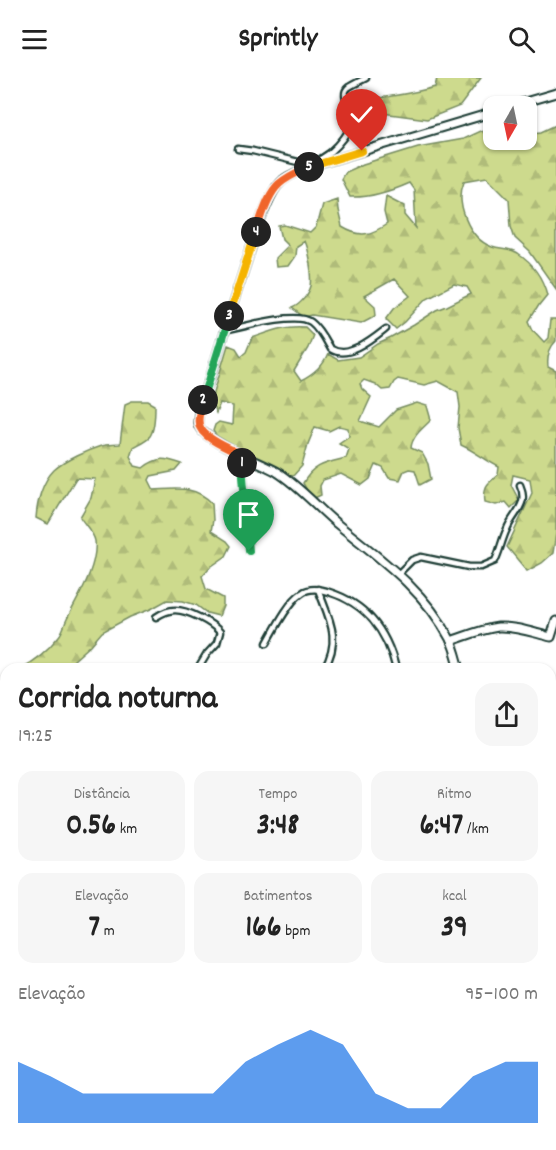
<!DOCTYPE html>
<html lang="pt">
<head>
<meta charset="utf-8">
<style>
	:root { --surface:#fff; --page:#f6f6f6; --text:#222; --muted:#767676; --accent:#1a73e8 }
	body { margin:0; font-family:Dekko,sans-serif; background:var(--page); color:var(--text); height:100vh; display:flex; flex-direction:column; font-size:22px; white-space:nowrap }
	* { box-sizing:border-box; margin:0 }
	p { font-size:20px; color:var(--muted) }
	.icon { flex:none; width:33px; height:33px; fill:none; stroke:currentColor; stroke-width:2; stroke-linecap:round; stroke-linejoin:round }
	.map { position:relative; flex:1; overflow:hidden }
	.sheet { position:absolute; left:0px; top:585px; width:556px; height:488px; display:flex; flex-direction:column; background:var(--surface); border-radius:18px 18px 0 0; box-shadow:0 2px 4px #0004 }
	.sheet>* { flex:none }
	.needle { width:39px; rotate:189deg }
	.buttons { position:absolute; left:483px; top:18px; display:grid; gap:12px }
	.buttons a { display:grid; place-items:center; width:54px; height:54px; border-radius:12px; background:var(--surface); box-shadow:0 2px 4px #0004; font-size:30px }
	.pin { position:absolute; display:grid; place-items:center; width:51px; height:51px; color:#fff; margin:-62px -26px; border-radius:50% 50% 50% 0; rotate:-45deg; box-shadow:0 0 6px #0007 }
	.pin .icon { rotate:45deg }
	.km { position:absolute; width:30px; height:30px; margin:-15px; border-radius:50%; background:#222; color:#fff; font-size:16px; line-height:30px; text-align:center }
	.round { display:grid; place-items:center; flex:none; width:63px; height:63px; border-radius:18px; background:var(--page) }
	.headline { display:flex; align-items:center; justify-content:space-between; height:102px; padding:0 18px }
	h1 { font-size:33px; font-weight:700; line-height:45px }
	.stats { display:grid; grid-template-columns:repeat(3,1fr); gap:9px; height:102px; padding:6px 18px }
	.stats div { display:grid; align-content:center; border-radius:15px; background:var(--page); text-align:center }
	.stats b { font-size:30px; font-weight:700 }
	.stats small { font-size:16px; font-weight:400 }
	.stats p { font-size:16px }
	.chart { height:168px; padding:12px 18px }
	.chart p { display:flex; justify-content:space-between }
	.chart svg { width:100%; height:108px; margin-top:6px; fill:var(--accent); opacity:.7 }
	header { display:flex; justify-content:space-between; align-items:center; height:78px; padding:0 18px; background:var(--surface); font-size:27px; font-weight:700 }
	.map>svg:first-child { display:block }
</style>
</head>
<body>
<header><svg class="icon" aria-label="menu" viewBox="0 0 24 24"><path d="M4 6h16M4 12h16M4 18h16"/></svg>Sprintly<svg class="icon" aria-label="search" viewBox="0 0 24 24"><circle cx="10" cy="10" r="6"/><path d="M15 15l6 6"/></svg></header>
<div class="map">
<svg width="556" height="1072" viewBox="0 0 556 1072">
	<defs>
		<pattern id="forest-firs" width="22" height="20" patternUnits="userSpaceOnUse" patternTransform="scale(1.5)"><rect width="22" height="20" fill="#cdda8d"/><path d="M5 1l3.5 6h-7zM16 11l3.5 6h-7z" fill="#b0bc7a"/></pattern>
	</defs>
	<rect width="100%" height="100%" fill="#fff"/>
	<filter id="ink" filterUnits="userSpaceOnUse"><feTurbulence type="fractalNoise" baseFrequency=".0167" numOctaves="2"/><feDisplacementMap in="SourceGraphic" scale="12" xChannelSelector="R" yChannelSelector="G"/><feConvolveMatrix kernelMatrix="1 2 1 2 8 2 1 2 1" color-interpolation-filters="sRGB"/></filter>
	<g filter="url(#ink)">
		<g fill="url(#forest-firs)" stroke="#768c60" stroke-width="1.5">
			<path d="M437,0H481L460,28L427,41L382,35L361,40L364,23C388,18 412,16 435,9Z"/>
			<path d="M556,47V211L530,174L515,160L511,148L509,121L487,99L464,103C455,125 468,160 492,169C501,172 510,171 518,176C533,186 543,201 547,217L539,227L529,243L533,252L544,264L548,260L550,242H556V263C549,270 547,280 548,289L556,293V455L553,475L542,485L527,493L507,469L532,415L530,401L513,397L511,407L519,422L511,430L506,424L496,427L485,424C483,408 487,406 498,397L499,389C486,383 475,373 461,367L458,350L460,329L458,314L438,303L424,307L398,301L394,304L390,311L382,312L375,306L364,302L360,306L362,311L371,319L360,343L379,349L396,332L417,325L427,328L431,342C423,350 412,358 411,370L422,375L428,386L431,401L420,407L415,392L409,391L404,393L400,402L389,400L383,390L376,387L370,401L362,407L341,396L323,402L320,408L321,417L312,421L303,405C314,386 326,385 346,380L349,371L339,365L349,358L348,350L339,348L329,353L315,349L308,366L302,388L293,398L282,396L221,365L213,353L215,347L219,344L232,347L233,328L220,325L216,335L211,324L228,267L236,270L241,278L246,274L252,260C270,254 286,247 305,249L313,257L308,270L294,293L301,303C313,297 323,289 328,276L338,282L359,279L378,266L391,260L414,247L437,232L447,228L471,216L467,209L454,206L427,220L405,244L396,251L386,241L394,230L410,218L394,201L364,218L375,228L376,237L361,245L312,237L304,239L292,230C300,227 309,216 311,208C313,198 308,172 304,163L296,168L295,178L288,188L276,189L275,180L288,167L282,161L279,148L285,147L310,155L316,149L322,126L337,121L338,132L342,149C360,160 371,157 387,146L384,134L386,118L405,128V137L416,150L414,112L409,105C391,113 369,120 350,119L341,101L345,94L363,86L418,69L463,61L480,53L493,56L494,62H526L527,56L541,54Z"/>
			<path d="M132,323H148L155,327C155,335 155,351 150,358C147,362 138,366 133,369L130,378L135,388L143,390C158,378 165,380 182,386L176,393L151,398L149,402L154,412C177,411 194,407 212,425L213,442L211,453L227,463L231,468L226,478L209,490L202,498L206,511L223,520V528L219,538L207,535L196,527L183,523L167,522L151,531L130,539L102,554L91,567L64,591H19C35,583 48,572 59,558C63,553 64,547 67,541C78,519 98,488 95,463C94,455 84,446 80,439L91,420L95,401L76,400L48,446L36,440C37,424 42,404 54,392C65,382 88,372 101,368C107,366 114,367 120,366L125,326Z"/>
			<polygon points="0,885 6,894 6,995 0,997"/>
			<polygon points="6,1033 6,1066 101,1067 107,1072 0,1072 0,1036"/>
			<polygon points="113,1067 209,1067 211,1072 114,1072"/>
			<polygon points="257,1067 257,1066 353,1067 347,1072 253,1072"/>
		</g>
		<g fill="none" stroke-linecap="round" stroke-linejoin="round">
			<g stroke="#1f3d34" stroke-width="9">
				<g id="street">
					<polyline points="238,71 253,73 298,84 309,89"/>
					<path d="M316,85C320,81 326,78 331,74C339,67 350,54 352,44C354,32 338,17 349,9C354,6 360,3 366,0"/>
					<path d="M224,253C242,249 297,233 311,244C319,250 325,262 330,271C348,282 372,262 386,251"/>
					<polyline points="242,377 249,473"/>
					<path d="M398,496L412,482L421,479L469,489H481L495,483C500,473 502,461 507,451C514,434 529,427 520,407"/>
					<path d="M318,511C329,541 342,561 324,591"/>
					<path d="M156,539C162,535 168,532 175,532C188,532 211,544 220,554L217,565L207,576L198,591"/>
					<path d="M267,565C275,551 289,523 302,515C310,509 320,511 329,514C367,526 387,553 396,591"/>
					<polyline points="550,795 556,790"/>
					<polyline points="550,918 556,922"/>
					<polyline points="550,992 556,990"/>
					<polyline points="550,1029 556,1031"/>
					<polyline points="509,1066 511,1072"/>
					<polyline points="523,1066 532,1072"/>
				</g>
			</g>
			<g stroke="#1f3d34" stroke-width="11">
				<g id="secondary">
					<polyline points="511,28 556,15"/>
					<path d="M451,563C466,558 482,551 498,549C516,548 534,555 551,559L556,543"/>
					<path d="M460,591C457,581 455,570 450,561C424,511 378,479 336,445C316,428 299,408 277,394C262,385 199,362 198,345C197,333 206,312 210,301C220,267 230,234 241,201C248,179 255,157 263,136C267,126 271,116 277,108C285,98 298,94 309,89L494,34"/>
					<polyline points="550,808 556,812"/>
				</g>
			</g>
			<use href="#street" stroke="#fff" stroke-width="4.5"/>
			<use href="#secondary" stroke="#fff" stroke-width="7"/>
		</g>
	</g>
	<g fill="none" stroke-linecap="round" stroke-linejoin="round" filter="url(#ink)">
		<g stroke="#fff" stroke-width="12">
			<polyline id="split-1" points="242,385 249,473"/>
		</g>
		<g stroke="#fff" stroke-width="12">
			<path id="split-2" d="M203,322C201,329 197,339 199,346C201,360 230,371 242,377V385"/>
		</g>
		<g stroke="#fff" stroke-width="12">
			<polyline id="split-3" points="203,322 229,238"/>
		</g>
		<g stroke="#fff" stroke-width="12">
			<polyline id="split-4" points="229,238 256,154"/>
		</g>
		<g stroke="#fff" stroke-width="12">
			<path id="split-5" d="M256,154C262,139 267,117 279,106C288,98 298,94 309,89"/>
		</g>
		<g stroke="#fff" stroke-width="12">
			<polyline id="split-6" points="309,89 362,73"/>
		</g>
		<use href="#split-1" stroke="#22a559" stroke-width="8"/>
		<use href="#split-2" stroke="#f0652b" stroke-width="8"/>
		<use href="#split-3" stroke="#22a559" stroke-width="8"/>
		<use href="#split-4" stroke="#f5b400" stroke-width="8"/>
		<use href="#split-5" stroke="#f0652b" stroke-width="8"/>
		<use href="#split-6" stroke="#f5b400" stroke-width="8"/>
	</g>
</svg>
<div class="buttons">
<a><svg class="needle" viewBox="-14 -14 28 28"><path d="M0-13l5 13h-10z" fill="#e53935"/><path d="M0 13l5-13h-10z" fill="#767676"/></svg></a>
</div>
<div class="pin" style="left:249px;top:473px;background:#1e9e55"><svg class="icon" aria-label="arrive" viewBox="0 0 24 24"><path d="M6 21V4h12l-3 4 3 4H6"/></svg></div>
<div class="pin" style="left:362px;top:73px;background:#d93025"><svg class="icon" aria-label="check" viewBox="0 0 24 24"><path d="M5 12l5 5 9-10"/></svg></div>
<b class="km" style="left:242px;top:385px">1</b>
<b class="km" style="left:203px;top:322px">2</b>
<b class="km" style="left:229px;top:238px">3</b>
<b class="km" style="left:256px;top:154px">4</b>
<b class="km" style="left:309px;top:89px">5</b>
<section class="sheet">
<div class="headline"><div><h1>Corrida noturna</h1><p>19:25</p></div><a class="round"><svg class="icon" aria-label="share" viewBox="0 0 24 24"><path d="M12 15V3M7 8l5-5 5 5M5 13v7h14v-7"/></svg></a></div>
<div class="stats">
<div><p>Distância</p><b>0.56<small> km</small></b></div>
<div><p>Tempo</p><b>3:48</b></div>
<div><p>Ritmo</p><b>6:47<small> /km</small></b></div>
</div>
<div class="stats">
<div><p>Elevação</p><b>7<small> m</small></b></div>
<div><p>Batimentos</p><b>166<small> bpm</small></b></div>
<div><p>kcal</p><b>39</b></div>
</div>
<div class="chart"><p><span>Elevação</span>95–100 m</p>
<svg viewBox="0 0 160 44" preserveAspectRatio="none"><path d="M0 44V19L10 25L20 32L30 32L40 32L50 32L60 32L70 19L80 12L90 6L100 12L110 32L120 38L130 38L140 25L150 19L160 19V44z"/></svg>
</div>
</section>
</div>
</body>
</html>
